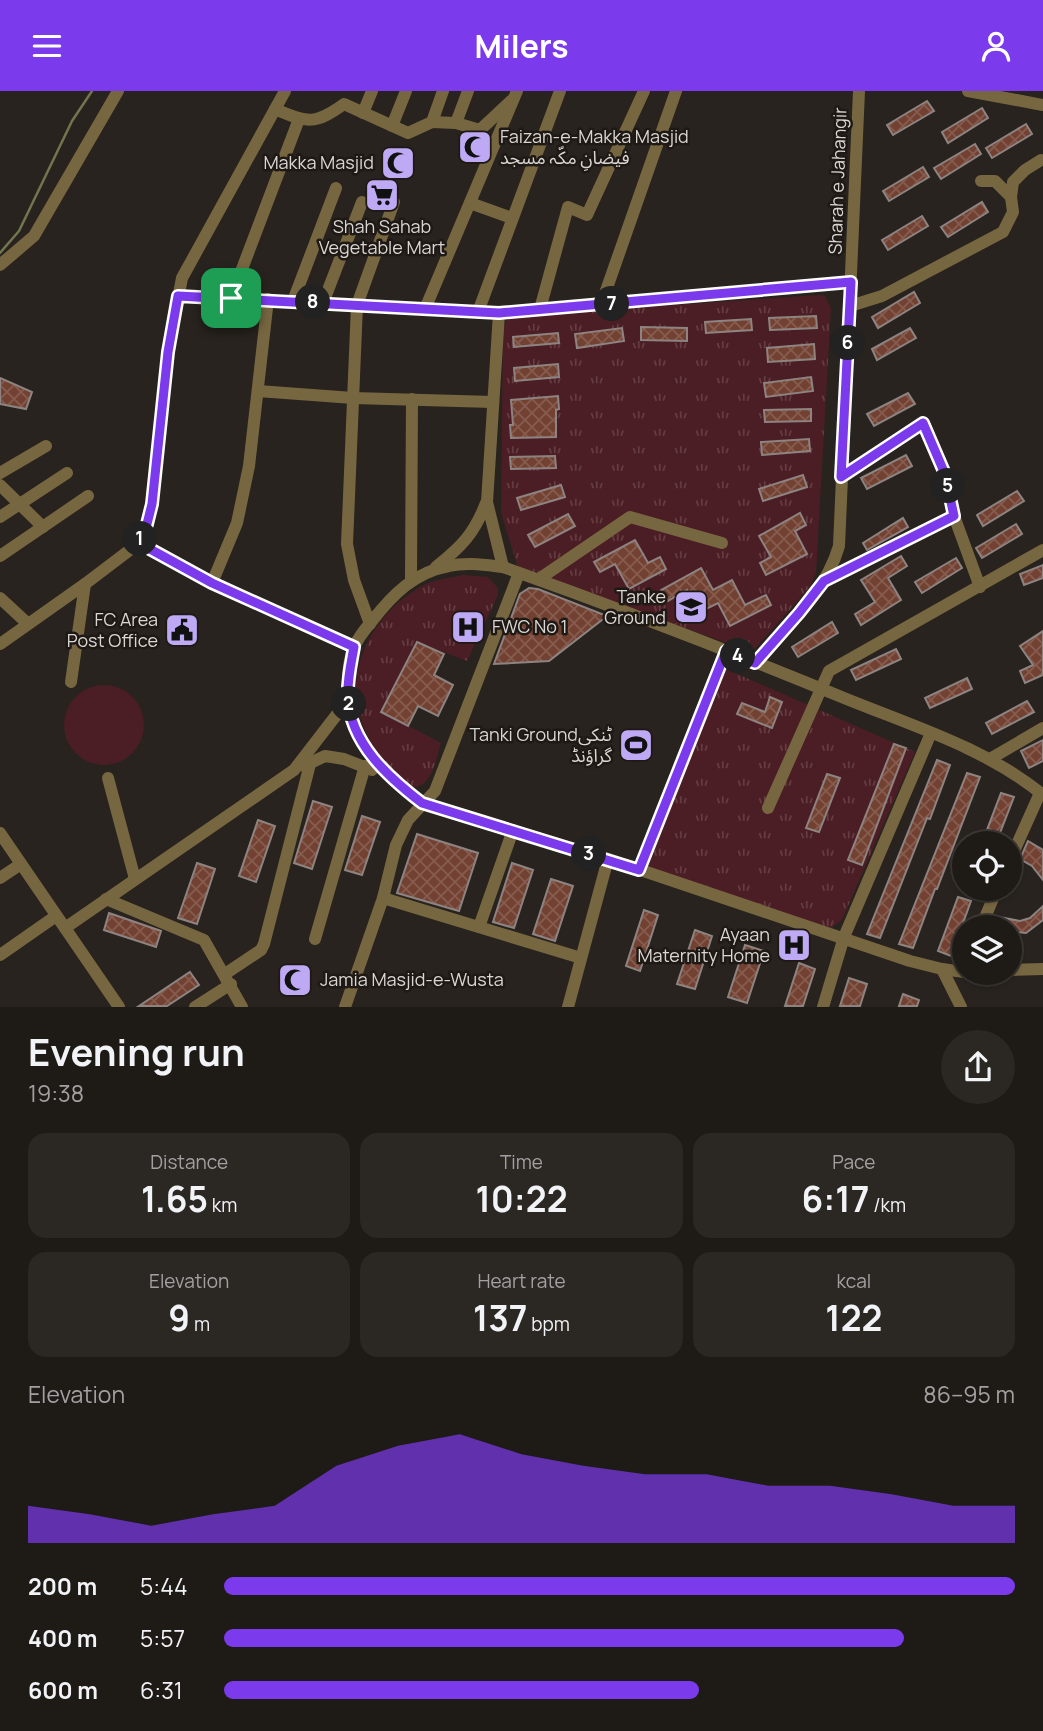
<!DOCTYPE html>
<html lang="en">
<head>
<meta charset="utf-8">
<style>
	:root { --surface:#1e1a16; --page:#2b2723; --text:#f1f3f6; --muted:#a1a1a1; --line:#3c3835; --accent:#7c3aed }
	body { margin:0; font-family:Manrope,"Noto Sans Arabic",sans-serif; background:var(--page); color:var(--text); height:100vh; display:flex; flex-direction:column; font-size:26px; white-space:nowrap }
	* { box-sizing:border-box; margin:0 }
	p { font-size:23px; color:var(--muted) }
	.icon { flex:none; width:38px; height:38px; fill:none; stroke:currentColor; stroke-width:2; stroke-linecap:round; stroke-linejoin:round }
	.map { position:relative; height:916px; overflow:hidden }
	.details { display:flex; flex-direction:column; background:var(--surface); flex:1 }
	.details>* { flex:none }
	.buttons { position:absolute; left:952px; top:740px; display:grid; gap:14px }
	.buttons a { display:grid; place-items:center; width:70px; height:70px; border-radius:50%; background:var(--surface); box-shadow:0 2px 5px #0004,0 0 0 2px var(--line); font-size:35px }
	.pin { position:absolute; display:grid; place-items:center; width:60px; height:60px; color:#fff; margin:-30px; border-radius:14px; box-shadow:0 4px 10px #0006 }
	.km { position:absolute; width:35px; height:35px; margin:-18px; border-radius:50%; background:#222; color:#fff; font-size:19px; line-height:35px; text-align:center }
	.round { display:grid; place-items:center; flex:none; width:74px; height:74px; border-radius:37px; background:var(--page) }
	.summary { display:flex; align-items:center; justify-content:space-between; height:119px; padding:0 28px }
	h1 { font-size:38px; font-weight:700; line-height:52px }
	.stats { display:grid; grid-template-columns:repeat(3,1fr); gap:10px; height:119px; padding:7px 28px }
	.stats div { display:grid; align-content:center; border-radius:18px; background:var(--page); text-align:center }
	.stats b { font-size:35px; font-weight:700 }
	.stats small { font-size:19px; font-weight:400 }
	.stats p { font-size:19px }
	.chart { height:196px; padding:14px 28px }
	.chart p { display:flex; justify-content:space-between }
	.chart svg { width:100%; height:126px; margin-top:7px; fill:var(--accent); opacity:.7 }
	ul { padding:0 28px; list-style:none; font-size:23px }
	li { display:grid; grid-template-columns:112px 84px 1fr; align-items:center; height:52px }
	li i { height:18px; border-radius:9px; background:var(--accent) }
	header { display:flex; justify-content:space-between; align-items:center; height:91px; padding:0 28px; background:var(--accent); color:#fff; font-size:32px; font-weight:700 }
	.map>svg:first-child { display:block }
</style>
</head>
<body>
<header><svg class="icon" aria-label="menu" viewBox="0 0 24 24"><path d="M4 6h16M4 12h16M4 18h16"/></svg>Milers<svg class="icon" aria-label="person" viewBox="0 0 24 24"><circle cx="12" cy="8" r="4"/><path d="M4 21q1-7 8-7t8 7"/></svg></header>
<div class="map">
<svg width="1043" height="916" viewBox="0 0 1043 916">
	<defs>
		<pattern id="grass-tufts" width="24" height="20" patternUnits="userSpaceOnUse" patternTransform="scale(1.75)"><rect width="24" height="20" fill="#4b1d24"/><path d="M3 7l-1-3M5 7V3M7 7l1-3M15 17l-1-3M17 17v-4M19 17l1-3" fill="none" stroke="#643d43"/></pattern>
		<pattern id="building-cross-hatch" width="8" height="8" patternUnits="userSpaceOnUse" patternTransform="scale(1.75)"><rect width="8" height="8" fill="#724132"/><path d="M0 0l8 8M0 8l8-8" fill="none" stroke="#865c4f"/></pattern>
	</defs>
	<rect width="100%" height="100%" fill="#28231e"/>
	<g fill="url(#grass-tufts)">
		<polygon points="819,204 825,205 831,217 816,482 810,496 752,561 518,477 501,421 503,240 506,230 513,225"/>
		<path d="M463,484L488,486L498,497V504L467,570L417,551L382,621L441,652C437,664 434,687 421,694C392,709 358,631 356,609C352,560 384,514 426,493C437,488 451,487 463,484Z"/>
		<polygon points="726,578 915,661 842,829 827,840 651,779 641,770"/>
	</g>
	<circle fill="#4b1d24" cx="104" cy="634" r="40"/>
	<g fill="none" stroke-linecap="round" stroke-linejoin="round">
		<polyline stroke="#73754f" stroke-width="2.5" points="0,162 19,140 72,30 92,0"/>
	</g>
	<g fill="url(#building-cross-hatch)" stroke="#8d8482" stroke-width="2">
		<polygon points="927,10 934,20 893,44 887,34"/>
		<polygon points="982,17 988,27 948,52 942,41"/>
		<polygon points="1026,33 1032,43 992,67 986,57"/>
		<polygon points="975,53 981,63 941,88 934,77"/>
		<polygon points="923,76 929,86 889,110 883,100"/>
		<polygon points="982,111 988,121 948,146 941,136"/>
		<polygon points="922,125 928,135 888,159 882,149"/>
		<polygon points="914,201 920,212 878,237 872,226"/>
		<polygon points="816,225 817,237 770,239 769,227"/>
		<polygon points="751,228 752,239 706,242 705,231"/>
		<polygon points="641,236 687,237 687,250 641,249"/>
		<polygon points="622,237 624,250 577,257 575,243"/>
		<polygon points="910,237 916,247 877,269 872,258"/>
		<polygon points="558,242 559,252 514,256 513,246"/>
		<polygon points="814,253 815,268 768,271 767,257"/>
		<polygon points="558,273 559,286 515,290 514,277"/>
		<polygon points="811,286 813,300 766,306 764,292"/>
		<polygon points="0,287 32,301 26,318 0,313"/>
		<polygon points="908,302 915,313 874,335 867,323"/>
		<polygon points="558,305 559,318 556,319 556,346 511,347 510,334 513,334 511,309"/>
		<polygon points="811,318 811,330 765,331 764,319"/>
		<polygon points="809,348 810,360 762,364 761,351"/>
		<polygon points="906,364 912,375 867,398 861,387"/>
		<polygon points="555,365 556,377 511,378 510,366"/>
		<polygon points="803,384 807,396 763,410 759,398"/>
		<polygon points="561,394 565,406 521,419 517,407"/>
		<polygon points="1017,400 1024,410 983,435 977,424"/>
		<polygon points="800,422 806,434 795,440 807,463 766,484 760,472 771,466 759,445"/>
		<polygon points="568,423 575,435 535,456 528,444"/>
		<polygon points="903,427 908,436 867,459 863,452"/>
		<polygon points="1016,433 1022,443 982,467 976,457"/>
		<polygon points="635,449 648,472 660,466 666,478 629,498 615,473 600,481 594,471"/>
		<polygon points="901,465 907,475 888,487 901,509 861,534 855,523 875,511 861,489"/>
		<polygon points="956,467 962,477 922,502 915,491"/>
		<polygon points="1043,474 1043,487 1024,494 1020,483"/>
		<polygon points="701,477 713,499 732,489 745,514 766,504 771,514 730,535 718,512 698,522 687,499 668,510 661,499"/>
		<polygon points="529,497 538,498 607,525 549,570 494,573 520,503"/>
		<polygon points="832,531 838,542 798,566 792,556"/>
		<polygon points="1043,540 1043,584 1025,592 1020,580 1033,574 1020,555"/>
		<polygon points="417,551 444,563 434,584 453,594 438,625 418,615 408,635 381,621"/>
		<polygon points="896,558 901,568 856,589 851,579"/>
		<polygon points="967,587 972,598 930,617 925,607"/>
		<polygon points="770,606 782,611 772,637 737,623 742,612 765,621"/>
		<polygon points="1027,610 1034,621 992,643 986,632"/>
		<polygon points="1043,649 1043,670 1029,677 1021,660"/>
		<polygon points="894,653 906,657 862,774 848,769"/>
		<polygon points="937,669 950,674 930,728 927,727 880,847 867,843"/>
		<polygon points="967,682 980,686 937,798 935,798 913,857 899,853"/>
		<polygon points="827,683 840,687 819,741 806,737"/>
		<polygon points="1001,702 1014,706 996,752 982,752"/>
		<polygon points="313,710 332,716 312,778 294,772"/>
		<polygon points="362,725 380,731 362,784 345,779"/>
		<polygon points="258,729 275,735 256,791 239,785"/>
		<polygon points="417,743 478,762 459,820 397,802"/>
		<polygon points="1028,750 1043,759 1043,789 1032,775 1020,768"/>
		<polygon points="197,772 215,778 197,833 178,827"/>
		<polygon points="512,772 533,779 514,837 493,831"/>
		<polygon points="551,788 573,795 555,850 533,843"/>
		<polygon points="958,806 971,810 951,865 938,860"/>
		<polygon points="1043,815 1043,829 1026,842 1015,841 1010,840 1010,836 997,836 999,826 1020,830 1030,827"/>
		<polygon points="644,819 658,824 640,880 626,875"/>
		<polygon points="109,822 161,840 156,856 104,839"/>
		<polygon points="695,839 712,845 695,898 677,893"/>
		<polygon points="745,854 764,860 747,912 728,906"/>
		<polygon points="799,872 815,878 803,915 785,915"/>
		<polygon points="190,881 199,894 167,915 139,915"/>
		<polygon points="849,887 867,893 860,915 840,915"/>
		<polygon points="903,903 919,909 917,915 899,915"/>
	</g>
	<g fill="none" stroke-linecap="round" stroke-linejoin="round">
		<g stroke="#776740" stroke-width="12">
			<polyline points="968,0 1043,14"/>
			<path d="M275,18C307,32 315,34 344,13L408,42L432,31L443,0"/>
			<polyline points="363,22 372,0"/>
			<polyline points="432,31 456,32 468,0"/>
			<polyline points="456,32 480,39 511,10"/>
			<polyline points="392,35 406,0"/>
			<polyline points="981,90 995,90 1011,106"/>
			<polyline points="470,112 512,127"/>
			<polyline points="0,174 34,145 118,0"/>
			<polyline points="178,205 499,222 851,191"/>
			<polyline points="231,207 299,28"/>
			<polyline points="293,210 336,97"/>
			<polyline points="323,212 362,111"/>
			<polyline points="601,214 676,0"/>
			<polyline points="850,215 882,205 1003,141 1013,121 1011,106 1013,91 1025,79 1041,69"/>
			<polyline points="425,218 517,0"/>
			<polyline points="540,218 568,116 587,124 644,0"/>
			<polyline points="478,221 560,0"/>
			<polyline points="499,222 487,411 503,476"/>
			<polyline points="258,300 353,307 493,311"/>
			<polyline points="0,382 46,355"/>
			<polyline points="841,386 923,332 945,383 954,425 980,496"/>
			<polyline points="0,394 43,436"/>
			<polyline points="0,426 67,382"/>
			<polyline points="139,452 212,492 354,556"/>
			<polyline points="0,465 88,405"/>
			<path d="M436,476C462,455 474,443 486,412"/>
			<polyline points="539,488 630,426 722,452"/>
			<polyline points="411,489 412,308"/>
			<polyline points="826,489 954,425"/>
			<polyline points="212,492 237,432 249,375 268,208"/>
			<polyline points="0,507 27,532"/>
			<polyline points="370,533 354,489 347,453 357,214 394,111"/>
			<polyline points="0,553 85,493 139,452 147,433 152,413 168,260 182,187 285,0"/>
			<path d="M755,572C786,537 826,501 839,455L859,0"/>
			<polyline points="71,591 85,493"/>
			<polyline points="990,668 1043,637"/>
			<polyline points="304,675 325,665 344,668 372,679"/>
			<polyline points="108,687 135,788"/>
			<polyline points="768,717 829,580 1043,459"/>
			<polyline points="0,742 119,916"/>
			<polyline points="1010,769 1040,702"/>
			<polyline points="639,779 726,560"/>
			<polyline points="0,787 21,773"/>
			<polyline points="383,807 581,867"/>
			<polyline points="106,808 204,849 242,916"/>
			<polyline points="479,836 513,739"/>
			<polyline points="981,836 997,798"/>
			<polyline points="65,837 294,679 348,609"/>
			<polyline points="315,848 365,675"/>
			<polyline points="0,864 56,825"/>
			<polyline points="942,878 961,916"/>
			<polyline points="1010,879 1043,878"/>
			<path d="M964,881L942,878L910,870L608,768L422,712C397,692 370,671 357,641C347,617 344,580 354,556C358,547 366,537 372,530C393,503 415,481 449,475C467,471 485,474 503,476C619,517 735,562 849,609C916,636 987,658 1043,704"/>
			<polyline points="225,883 261,859 264,853 310,673"/>
			<polyline points="195,916 231,893"/>
			<polyline points="345,916 383,807 396,754 408,729 435,700 519,482"/>
			<polyline points="568,916 608,768"/>
			<polyline points="823,916 844,846 931,642"/>
		</g>
	</g>
	<g fill="none" stroke-linecap="round" stroke-linejoin="round">
		<g stroke="#fff" stroke-width="14">
			<path id="route" d="M851,191L841,386L923,332L945,383L954,425L824,490L799,522L755,572L726,560L639,779L422,712C388,686 350,652 348,606C347,589 351,573 354,556L212,492L139,452L147,433L152,413L168,261L178,205L499,222Z"/>
		</g>
		<use href="#route" stroke="#7c3aed" stroke-width="9"/>
	</g>
	<defs>
		<g id="mosque-square" transform="scale(1.75)"><rect x="-9" y="-9" width="18" height="18" rx="4" fill="#bea9f4" stroke="#1f1915"/><path d="M3.5-4.9A6 6 0 1 0 3.5 4.9A5 5 0 1 1 3.5-4.9Z" fill="#111"/></g>
		<g id="supermarket-square" transform="scale(1.75)"><rect x="-9" y="-9" width="18" height="18" rx="4" fill="#bea9f4" stroke="#1f1915"/><path d="M-6-5.5h2.5l.6 2H6L4.5 2H-2.5L-4.4-4H-6ZM-1.5 3.2a1.3 1.3 0 1 0 .1 0ZM3 3.2a1.3 1.3 0 1 0 .1 0Z" fill="#111"/></g>
		<g id="school-square" transform="scale(1.75)"><rect x="-9" y="-9" width="18" height="18" rx="4" fill="#bea9f4" stroke="#1f1915"/><path d="M0-5L7-2L0 1L-7-2ZM-4 1L0 2.5L4 1V4Q0 6-4 4Z" fill="#111"/></g>
		<g id="hospital-square" transform="scale(1.75)"><rect x="-9" y="-9" width="18" height="18" rx="4" fill="#bea9f4" stroke="#1f1915"/><path d="M-5-5h3v3.5h4V-5h3V5h-3V1.5h-4V5h-3Z" fill="#111"/></g>
		<g id="civic-square" transform="scale(1.75)"><rect x="-9" y="-9" width="18" height="18" rx="4" fill="#bea9f4" stroke="#1f1915"/><path d="M-.6-6.5H3V-4.5H.6V-3L4-1V1h2V6H-6V1h2V-1L-.6-3ZM-1.2 2.5V6h2.4V2.5Z" fill="#111"/></g>
		<g id="stadium-square" transform="scale(1.75)"><rect x="-9" y="-9" width="18" height="18" rx="4" fill="#bea9f4" stroke="#1f1915"/><path d="M0-5a6.5 5 0 1 0 0 10a6.5 5 0 1 0 0-10ZM-3.5-1.8h7v3.6h-7Z" fill="#111"/></g>
	</defs>
	<g fill-rule="evenodd">
		<use href="#mosque-square" x="475" y="56"/>
		<use href="#mosque-square" x="398" y="72"/>
		<use href="#supermarket-square" x="382" y="104"/>
		<use href="#school-square" x="691" y="516"/>
		<use href="#hospital-square" x="468" y="536"/>
		<use href="#civic-square" x="182" y="539"/>
		<use href="#stadium-square" x="636" y="654"/>
		<use href="#hospital-square" x="794" y="854"/>
		<use href="#mosque-square" x="295" y="889"/>
	</g>
	<g text-anchor="middle" stroke-width="5" stroke-linejoin="round" paint-order="stroke">
		<g font-size="18" fill="#dad6d3" stroke="#1f1915" text-anchor="end">
			<text x="500" y="52" text-anchor="start">Faizan-e-Makka Masjid<tspan x="500" dy="21">فیضانِ مکّہ مسجد</tspan></text>
			<text x="374" y="78">Makka Masjid</text>
			<text x="382" y="142" text-anchor="middle">Shah Sahab<tspan x="382" dy="21">Vegetable Mart</tspan></text>
			<text x="666" y="512">Tanke<tspan x="666" dy="21">Ground</tspan></text>
			<text x="158" y="535">FC Area<tspan x="158" dy="21">Post Office</tspan></text>
			<text x="492" y="542" text-anchor="start">FWC No 1</text>
			<text x="612" y="650">Tanki Groundٹنکی<tspan x="612" dy="21">گراؤنڈ</tspan></text>
			<text x="770" y="850">Ayaan<tspan x="770" dy="21">Maternity Home</tspan></text>
			<text x="320" y="895" text-anchor="start">Jamia Masjid-e-Wusta</text>
		</g>
		<g font-size="18" fill="#dad6d3" stroke="#1f1915">
			<text transform="translate(838 90) rotate(-88)" y="6">Sharah e Jahangir</text>
		</g>
	</g>
</svg>
<div class="buttons">
<a><svg class="icon" aria-label="locate" viewBox="0 0 24 24"><circle cx="12" cy="12" r="6"/><path d="M12 2v4M12 18v4M2 12h4M18 12h4"/></svg></a>
<a><svg class="icon" aria-label="layers" viewBox="0 0 24 24"><path d="M12 4l9 5-9 5-9-5zM3 14l9 5 9-5"/></svg></a>
</div>
<div class="pin" style="left:231px;top:207px;background:#1e9e55"><svg class="icon" aria-label="arrive" viewBox="0 0 24 24"><path d="M6 21V4h12l-3 4 3 4H6"/></svg></div>
<b class="km" style="left:140px;top:448px">1</b>
<b class="km" style="left:349px;top:613px">2</b>
<b class="km" style="left:589px;top:763px">3</b>
<b class="km" style="left:738px;top:565px">4</b>
<b class="km" style="left:948px;top:395px">5</b>
<b class="km" style="left:848px;top:252px">6</b>
<b class="km" style="left:612px;top:213px">7</b>
<b class="km" style="left:313px;top:211px">8</b>
</div>
<section class="details">
<div class="summary"><div><h1>Evening run</h1><p>19:38</p></div><a class="round"><svg class="icon" aria-label="share" viewBox="0 0 24 24"><path d="M12 15V3M7 8l5-5 5 5M5 13v7h14v-7"/></svg></a></div>
<div class="stats">
<div><p>Distance</p><b>1.65<small> km</small></b></div>
<div><p>Time</p><b>10:22</b></div>
<div><p>Pace</p><b>6:17<small> /km</small></b></div>
</div>
<div class="stats">
<div><p>Elevation</p><b>9<small> m</small></b></div>
<div><p>Heart rate</p><b>137<small> bpm</small></b></div>
<div><p>kcal</p><b>122</b></div>
</div>
<div class="chart"><p><span>Elevation</span>86–95 m</p>
<svg viewBox="0 0 160 44" preserveAspectRatio="none"><path d="M0 44V31L10 34L20 38L30 34L40 31L50 17L60 10L70 6L80 13L90 17L100 20L110 20L120 24L130 24L140 27L150 31L160 31V44z"/></svg>
</div>
<ul>
<li><b>200 m</b>5:44<i style="width:100%"></i></li>
<li><b>400 m</b>5:57<i style="width:86%"></i></li>
<li><b>600 m</b>6:31<i style="width:60%"></i></li>
</ul>
</section>
</body>
</html>
